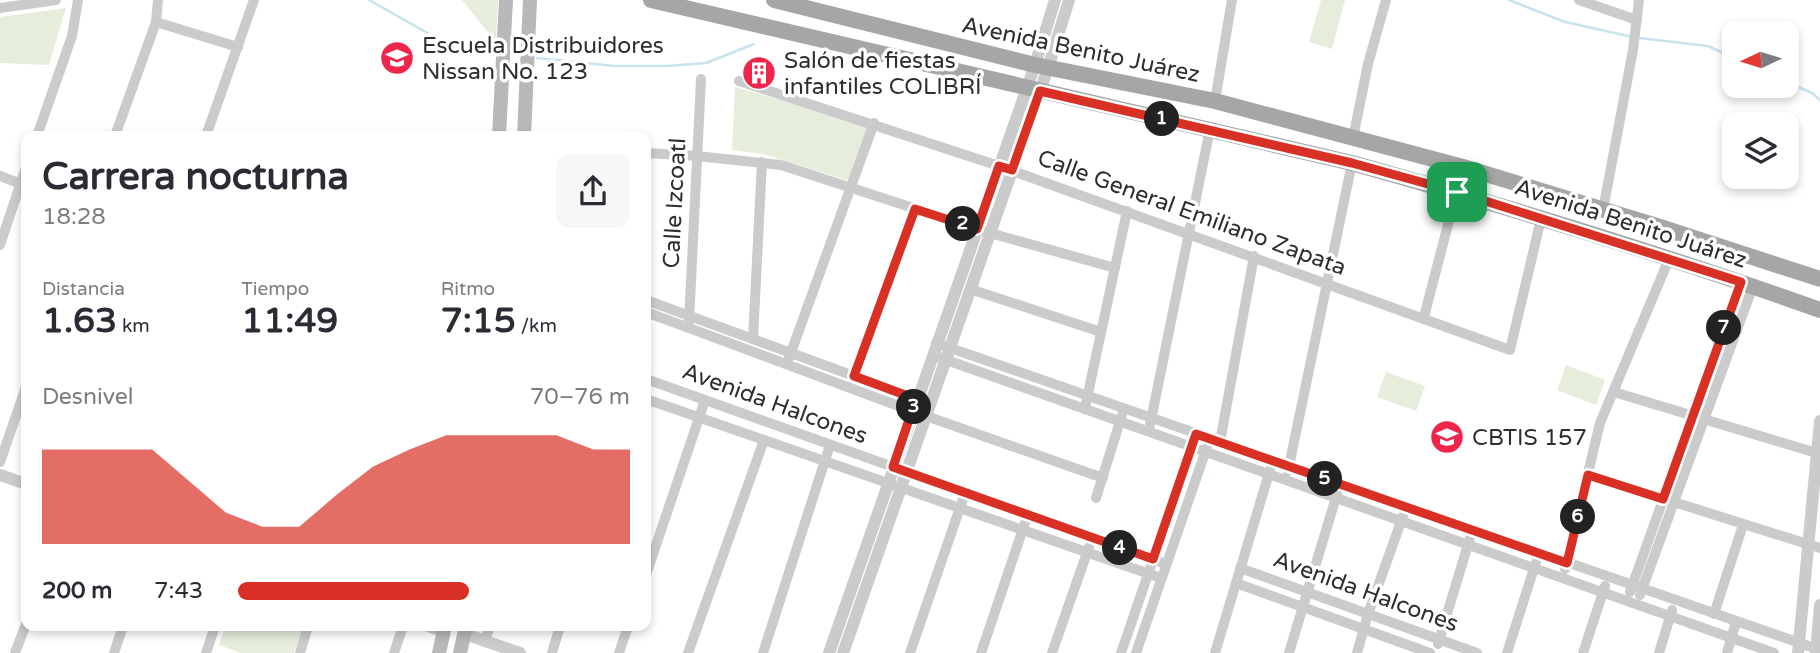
<!DOCTYPE html>
<html lang="es">
<head>
<meta charset="utf-8">
<style>
	:root { --surface:#fff; --page:#f7f7f7; --text:#2b2b33; --muted:#7c7c81; --accent:#d93025 }
	body { margin:0; font-family:"Varela Round",sans-serif; background:var(--page); color:var(--text); height:100vh; display:flex; flex-direction:column; font-size:26px; white-space:nowrap }
	* { box-sizing:border-box; margin:0 }
	p { font-size:23px; color:var(--muted) }
	.icon { flex:none; width:38px; height:38px; fill:none; stroke:currentColor; stroke-width:2; stroke-linecap:round; stroke-linejoin:round }
	.map { position:relative; flex:1; overflow:hidden }
	.panel { position:absolute; left:21px; top:131px; width:630px; height:500px; display:flex; flex-direction:column; background:var(--surface); border-radius:14px; box-shadow:0 4px 10px #0003 }
	.panel>* { flex:none }
	.needle { width:46px; rotate:266deg }
	.controls { position:absolute; left:1722px; top:21px; display:grid; gap:14px }
	.controls a { display:grid; place-items:center; width:77px; height:77px; border-radius:14px; background:var(--surface); box-shadow:0 4px 10px #0003; font-size:35px }
	.pin { position:absolute; display:grid; place-items:center; width:60px; height:60px; color:#fff; margin:-30px; border-radius:14px; box-shadow:0 4px 10px #0006 }
	.km { position:absolute; width:35px; height:35px; margin:-18px; border-radius:50%; background:#222; color:#fff; font-size:19px; line-height:35px; text-align:center }
	.round { display:grid; place-items:center; flex:none; width:74px; height:74px; border-radius:14px; background:var(--page) }
	.summary { display:flex; align-items:center; justify-content:space-between; height:119px; padding:0 21px }
	h1 { font-size:38px; font-weight:700; line-height:52px }
	.metrics { display:grid; grid-template-columns:repeat(3,1fr); gap:10px; height:119px; padding:7px 21px }
	.metrics div { display:grid; align-content:center }
	.metrics b { font-size:35px; font-weight:700 }
	.metrics small { font-size:19px; font-weight:400 }
	.metrics p { font-size:19px }
	.chart { height:196px; padding:14px 21px }
	.chart p { display:flex; justify-content:space-between }
	.chart svg { width:100%; height:126px; margin-top:7px; fill:var(--accent); opacity:.7 }
	ul { padding:0 21px; list-style:none; font-size:23px }
	li { display:grid; grid-template-columns:112px 84px 1fr; align-items:center; height:52px }
	li i { height:18px; border-radius:9px; background:var(--accent) }
	.map>svg:first-child { display:block }
</style>
</head>
<body>
<div class="map">
<svg width="1820" height="653" viewBox="0 0 1820 653">
	<rect width="100%" height="100%" fill="#fff"/>
	<g fill="#e6eddb">
		<polygon points="462,0 498,0 496,42"/>
		<polygon points="1321,0 1345,0 1332,49 1309,42"/>
		<polygon points="66,8 49,65 0,63 0,17"/>
		<polygon points="735,87 869,125 850,181 763,154 732,150"/>
		<polygon points="1566,365 1605,380 1596,405 1557,390"/>
		<polygon points="1386,372 1425,386 1416,411 1377,397"/>
		<polygon points="225,627 303,627 294,653 241,653 219,645"/>
	</g>
	<g fill="none" stroke-linecap="round" stroke-linejoin="round">
		<g stroke="#c6e3ee" stroke-width="2.5">
			<polyline points="369,0 461,52 486,53"/>
			<polyline points="1509,0 1565,22 1633,37"/>
			<polyline points="1639,38 1708,46 1734,58"/>
			<polyline points="537,58 614,66 667,66 706,63 754,44"/>
			<polyline points="1787,82 1812,93 1820,100"/>
		</g>
		<g stroke="#cbcbcb" stroke-width="10">
			<polyline points="1579,0 1637,20"/>
			<polyline points="0,8 56,0"/>
			<polyline points="156,22 238,47"/>
			<polyline points="739,81 999,166 1510,350 1541,219"/>
			<polyline points="1215,101 1232,0"/>
			<polyline points="37,136 72,36 78,0"/>
			<polyline points="115,136 156,22 158,0"/>
			<polyline points="206,136 254,0"/>
			<polyline points="1353,138 1368,64 1386,0"/>
			<polyline points="646,153 697,156 781,165 990,233 1115,268"/>
			<polyline points="0,176 26,186"/>
			<polyline points="1603,210 1633,50 1639,0"/>
			<polyline points="0,245 26,167"/>
			<polyline points="970,289 1101,332"/>
			<polyline points="646,300 917,399"/>
			<polyline points="646,312 912,411"/>
			<polyline points="1424,317 1463,167"/>
			<polyline points="689,322 701,79"/>
			<polyline points="753,339 762,162"/>
			<polyline points="936,343 1820,650"/>
			<polyline points="938,357 1774,653"/>
			<polyline points="789,358 874,123"/>
			<polyline points="854,376 915,209"/>
			<polyline points="646,379 1166,564"/>
			<polyline points="1614,392 1820,454"/>
			<polyline points="646,399 1161,578"/>
			<polyline points="1086,403 1127,211"/>
			<polyline points="926,416 1103,478"/>
			<polyline points="1150,425 1210,129"/>
			<polyline points="1220,442 1254,256"/>
			<polyline points="0,462 26,387"/>
			<polyline points="1288,471 1352,163"/>
			<polyline points="1588,475 1820,548"/>
			<polyline points="1096,498 1122,415"/>
			<polyline points="1240,568 1477,653"/>
			<polyline points="1565,569 1600,423 1669,259"/>
			<polyline points="646,575 705,400"/>
			<polyline points="1236,583 1430,653"/>
			<polyline points="1630,592 1741,282"/>
			<polyline points="1640,595 1753,286"/>
			<polyline points="1714,614 1743,525"/>
			<polyline points="485,641 490,626"/>
			<polyline points="1438,644 1470,538"/>
			<polyline points="15,653 26,624"/>
			<polyline points="114,653 123,626"/>
			<polyline points="206,653 215,626"/>
			<polyline points="300,653 308,626"/>
			<polyline points="394,653 403,626"/>
			<polyline points="552,653 560,626"/>
			<polyline points="619,653 628,626"/>
			<polyline points="688,653 764,440"/>
			<polyline points="763,653 830,445"/>
			<polyline points="910,653 965,493"/>
			<polyline points="981,653 1025,523"/>
			<polyline points="1052,653 1089,547"/>
			<polyline points="1121,653 1194,440"/>
			<polyline points="1136,653 1207,447"/>
			<polyline points="1215,653 1270,470"/>
			<polyline points="1289,653 1337,494"/>
			<polyline points="1357,653 1368,614 1403,516"/>
			<polyline points="1507,653 1536,562"/>
			<polyline points="1583,653 1605,586"/>
			<polyline points="1659,653 1672,610"/>
			<polyline points="1727,653 1736,622"/>
		</g>
		<g stroke="#cbcbcb" stroke-width="12">
			<polyline points="0,475 26,484"/>
			<polyline points="428,626 444,632"/>
			<polyline points="465,634 520,653"/>
			<polyline points="829,653 1035,65 1055,0"/>
			<polyline points="843,653 1048,68 1069,0"/>
			<polyline points="1798,653 1820,421"/>
			<polyline points="1816,653 1820,605"/>
		</g>
		<g stroke="#b8b8b8" stroke-width="14">
			<polyline points="499,136 506,0"/>
			<polyline points="524,136 530,0"/>
			<polyline points="439,653 445,626"/>
			<polyline points="460,653 466,626"/>
		</g>
		<g stroke="#a6a6a6" stroke-width="16">
			<path d="M651,0L1352,163C1509,207 1666,255 1820,310"/>
			<polyline points="774,0 1035,65 1215,101 1463,167 1660,227 1820,279"/>
		</g>
	</g>
	<g fill="none" stroke-linecap="round" stroke-linejoin="round">
		<g stroke="#fff" stroke-width="14">
			<polygon id="route" points="1040,91 1352,163 1457,192 1741,282 1663,499 1588,475 1567,563 1196,434 1153,559 893,467 916,399 854,376 915,209 977,229 999,166 1012,170"/>
		</g>
		<use href="#route" stroke="#d93025" stroke-width="9"/>
	</g>
	<defs>
		<g id="school-disc" transform="scale(1.75)"><circle r="9.5" fill="#f0254c" stroke="#fff"/><path d="M0-5L7-2L0 1L-7-2ZM-4 1L0 2.5L4 1V4Q0 6-4 4Z" fill="#fff"/></g>
		<g id="building-disc" transform="scale(1.75)"><circle r="9.5" fill="#f0254c" stroke="#fff"/><path d="M-4-6H4V6H1V3H-1V6H-4ZM-2.5-4.3h1.7v1.8h-1.7ZM.8-4.3h1.7v1.8H.8ZM-2.5-1h1.7V.8h-1.7ZM.8-1h1.7V.8H.8Z" fill="#fff"/></g>
		<g id="university-disc" transform="scale(1.75)"><circle r="9.5" fill="#f0254c" stroke="#fff"/><path d="M0-5L7-2L0 1L-7-2ZM-4 1L0 2.5L4 1V4Q0 6-4 4Z" fill="#fff"/></g>
	</defs>
	<g fill-rule="evenodd">
		<use href="#school-disc" x="397" y="58"/>
		<use href="#building-disc" x="759" y="73"/>
		<use href="#university-disc" x="1447" y="437"/>
	</g>
	<g text-anchor="middle" stroke-width="7" stroke-linejoin="round" paint-order="stroke">
		<g font-size="23" fill="#2e2e2e" stroke="#fff" text-anchor="start">
			<text x="422" y="53">Escuela Distribuidores<tspan x="422" dy="26">Nissan No. 123</tspan></text>
			<text x="784" y="68">Salón de fiestas<tspan x="784" dy="26">infantiles COLIBRÍ</tspan></text>
			<text x="1472" y="445">CBTIS 157</text>
		</g>
		<g font-size="23" fill="#2e2e2e" stroke="#fff">
			<text transform="translate(1081 49) rotate(12)" y="8">Avenida Benito Juárez</text>
			<text transform="translate(674 203) rotate(-87)" y="8">Calle Izcoatl</text>
			<text transform="translate(1192 212) rotate(20)" y="8">Calle General Emiliano Zapata</text>
			<text transform="translate(1631 223) rotate(18)" y="8">Avenida Benito Juárez</text>
			<text transform="translate(775 403) rotate(20)" y="8">Avenida Halcones</text>
			<text transform="translate(1366 591) rotate(20)" y="8">Avenida Halcones</text>
		</g>
	</g>
</svg>
<div class="controls">
<a><svg class="needle" viewBox="-14 -14 28 28"><path d="M0-13l5 13h-10z" fill="#e53935"/><path d="M0 13l5-13h-10z" fill="#7c7c81"/></svg></a>
<a><svg class="icon" aria-label="layers" viewBox="0 0 24 24"><path d="M12 4l9 5-9 5-9-5zM3 14l9 5 9-5"/></svg></a>
</div>
<div class="pin" style="left:1457px;top:192px;background:#1e9e55"><svg class="icon" aria-label="arrive" viewBox="0 0 24 24"><path d="M6 21V4h12l-3 4 3 4H6"/></svg></div>
<b class="km" style="left:1162px;top:119px">1</b>
<b class="km" style="left:963px;top:224px">2</b>
<b class="km" style="left:914px;top:407px">3</b>
<b class="km" style="left:1120px;top:548px">4</b>
<b class="km" style="left:1325px;top:479px">5</b>
<b class="km" style="left:1578px;top:517px">6</b>
<b class="km" style="left:1724px;top:328px">7</b>
<section class="panel">
<div class="summary"><div><h1>Carrera nocturna</h1><p>18:28</p></div><a class="round"><svg class="icon" aria-label="share" viewBox="0 0 24 24"><path d="M12 15V3M7 8l5-5 5 5M5 13v7h14v-7"/></svg></a></div>
<div class="metrics">
<div><p>Distancia</p><b>1.63<small> km</small></b></div>
<div><p>Tiempo</p><b>11:49</b></div>
<div><p>Ritmo</p><b>7:15<small> /km</small></b></div>
</div>
<div class="chart"><p><span>Desnivel</span>70–76 m</p>
<svg viewBox="0 0 160 44" preserveAspectRatio="none"><path d="M0 44V11L10 11L20 11L30 11L40 22L50 33L60 38L70 38L80 27L90 17L100 11L110 6L120 6L130 6L140 6L150 11L160 11V44z"/></svg>
</div>
<ul>
<li><b>200 m</b>7:43<i style="width:59%"></i></li>
</ul>
</section>
</div>
</body>
</html>
